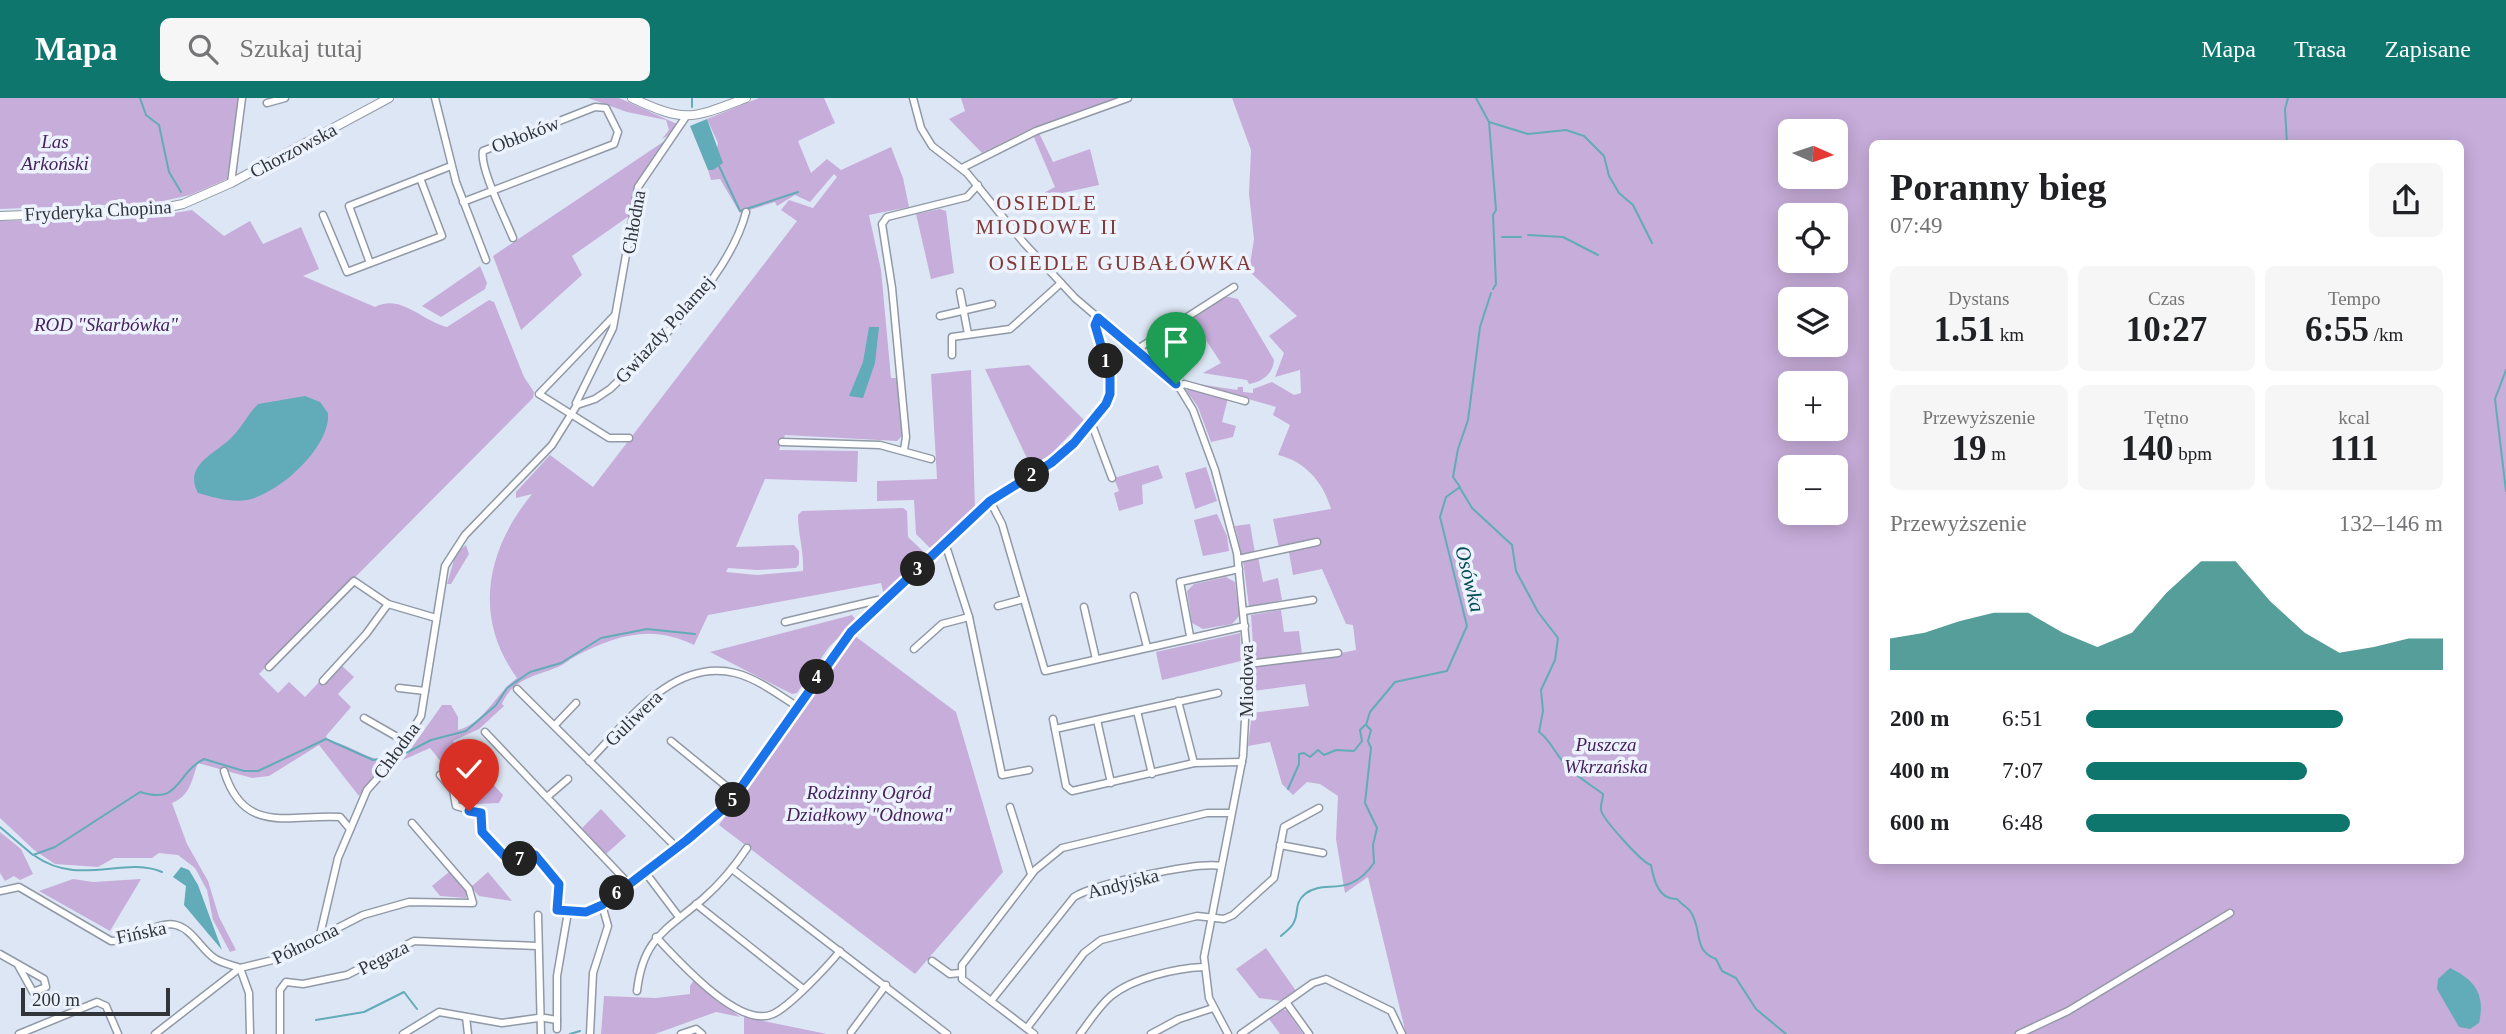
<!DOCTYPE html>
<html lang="pl">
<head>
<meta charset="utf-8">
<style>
	:root { --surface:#fff; --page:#f6f6f6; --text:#202124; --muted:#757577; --accent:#0f766e }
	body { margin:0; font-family:"Times New Roman",serif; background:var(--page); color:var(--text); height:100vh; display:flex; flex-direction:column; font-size:26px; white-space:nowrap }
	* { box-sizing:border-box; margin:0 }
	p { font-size:23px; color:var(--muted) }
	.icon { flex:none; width:38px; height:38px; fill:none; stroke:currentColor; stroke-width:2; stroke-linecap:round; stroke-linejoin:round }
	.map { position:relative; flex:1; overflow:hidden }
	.drawer { position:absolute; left:1869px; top:42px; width:595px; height:724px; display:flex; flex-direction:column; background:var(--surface); border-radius:10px; box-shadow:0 4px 18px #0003 }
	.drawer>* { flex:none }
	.needle { width:46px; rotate:93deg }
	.buttons { position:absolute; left:1778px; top:21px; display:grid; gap:14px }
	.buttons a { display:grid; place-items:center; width:70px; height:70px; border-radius:10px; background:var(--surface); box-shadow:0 4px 18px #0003; font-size:35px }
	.scale { position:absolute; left:21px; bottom:18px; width:149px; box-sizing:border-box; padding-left:7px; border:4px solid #31353a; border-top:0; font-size:19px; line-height:24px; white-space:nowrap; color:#31353a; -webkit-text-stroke:5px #ecf3fe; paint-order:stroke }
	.pin { position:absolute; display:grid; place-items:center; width:60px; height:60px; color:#fff; margin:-72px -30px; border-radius:50% 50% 50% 0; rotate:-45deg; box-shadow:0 0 7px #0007 }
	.pin .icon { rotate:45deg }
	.km { position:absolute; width:35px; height:35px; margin:-18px; border-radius:50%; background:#222; color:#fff; font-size:19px; line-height:35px; text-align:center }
	.round { display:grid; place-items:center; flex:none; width:74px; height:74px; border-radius:10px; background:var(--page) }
	.overview { display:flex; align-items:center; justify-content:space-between; height:119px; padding:0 21px }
	h1 { font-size:38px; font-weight:700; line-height:52px }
	.stats { display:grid; grid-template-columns:repeat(3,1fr); gap:10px; height:119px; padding:7px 21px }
	.stats div { display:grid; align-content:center; border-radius:10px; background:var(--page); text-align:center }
	.stats b { font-size:35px; font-weight:700 }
	.stats small { font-size:19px; font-weight:400 }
	.stats p { font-size:19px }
	.chart { height:196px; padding:14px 21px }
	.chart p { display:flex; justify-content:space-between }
	.chart svg { width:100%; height:126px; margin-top:7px; fill:var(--accent); opacity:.7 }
	ul { padding:0 21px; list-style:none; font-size:23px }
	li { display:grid; grid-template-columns:112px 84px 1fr; align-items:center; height:52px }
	li i { height:18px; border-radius:9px; background:var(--accent) }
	header { display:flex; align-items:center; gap:42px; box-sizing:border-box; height:98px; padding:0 35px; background:var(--accent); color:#fff }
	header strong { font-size:33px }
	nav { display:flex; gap:38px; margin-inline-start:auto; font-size:24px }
	.search { width:490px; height:63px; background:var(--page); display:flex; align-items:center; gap:18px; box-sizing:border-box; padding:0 24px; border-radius:10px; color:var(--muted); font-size:26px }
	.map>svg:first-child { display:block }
</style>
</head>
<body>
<header>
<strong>Mapa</strong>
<div class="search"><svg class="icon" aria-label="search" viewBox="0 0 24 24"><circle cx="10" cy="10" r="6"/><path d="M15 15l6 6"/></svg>Szukaj tutaj</div>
<nav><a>Mapa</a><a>Trasa</a><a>Zapisane</a></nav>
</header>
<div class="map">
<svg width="2506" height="936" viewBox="0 0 2506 936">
	<rect width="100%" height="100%" fill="#dde6f4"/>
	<g fill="#c7adda" fill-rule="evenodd">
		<polygon points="0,0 240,0 227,81 190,97 154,105 0,111"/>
		<polygon points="588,0 619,0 677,26 675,33 662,41 669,32 666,22 627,14"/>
		<path d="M759,0H824L835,25L798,43L811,75L827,61L841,72L891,49L903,80L909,109L869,117L881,172L891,280H897L902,338L897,343L785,337L779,352L858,353L857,384L765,381L736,449L794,447L799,453V466L796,470L757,472L728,470L726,474L757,477L803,473C804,451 798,438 798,417L802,413L903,410L907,413L908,439L926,456L884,497L881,485L708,517L694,547C652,526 616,537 576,558C570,561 565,566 558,569C536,578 512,581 502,606L504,608L479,631L453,643L503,697L499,705L458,707L457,690L450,683L451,676L430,650L403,662L442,607H451L458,619V632C484,626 496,595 517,580C472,518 487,451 532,396L516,400V394L550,357L593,389L797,123L781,112L789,102L813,110L837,79L834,76L810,104L795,97L777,108L775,104L740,115L720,81L711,82L708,72H713L718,45L707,21Z"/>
		<polygon points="961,0 1123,0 1030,31 982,55 949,21 965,13"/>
		<path d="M1232,0H2506V936H1406L1368,779L1345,795L1336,741L1338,698L1320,686L1307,684L1293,697L1282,686L1270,644L1248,648L1252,615L1309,608L1305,586L1253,593L1252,568L1341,558V555L1356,552L1353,527L1346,526L1322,471L1293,477L1288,449L1279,450L1273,421L1331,411C1323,383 1304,363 1278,357L1290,327L1273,317L1276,309L1192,285L1237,292L1238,289H1243V294L1253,295V291L1272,284L1294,297L1301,295L1300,272L1275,279L1284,255L1269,238L1297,218L1249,173L1254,141L1249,96L1251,52ZM1790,33H1836V79H1790ZM1872,46H2460V763H1872ZM1790,117H1836V163H1790ZM1790,201H1836V247H1790ZM1790,285H1836V331H1790ZM1790,369H1836V415H1790Z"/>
		<polygon points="1039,35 1053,64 1090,51 1099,87 1030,102 1055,89 1033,37"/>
		<polygon points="669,40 642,76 629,118 572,158 582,177 521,232 493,158"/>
		<polygon points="940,111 946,113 954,175 931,181 916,116"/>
		<path d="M192,112L224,138L250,123L263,146L301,129L319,171L303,178L375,209C400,195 424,224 447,229L489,202L494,204L524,279L534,294L533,300L259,576L278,595L289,584L305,599L322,581L327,584L341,567L354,579L338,596L351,609L326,638L328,643C349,645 367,663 391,663L359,698L319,647L269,678L252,680L198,665C191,683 191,697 172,705L187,746L208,783L219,819L236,852L230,854L213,822L207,792L195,770L178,757L159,755L152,760H114L98,769L55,766L34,752L0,720V123L136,118L140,121Z"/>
		<polygon points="480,168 487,185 485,191 441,219 422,208"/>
		<path d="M1224,198L1238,201L1274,262C1273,276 1262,284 1249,286L1247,282L1203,275L1221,265L1191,219Z"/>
		<polygon points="1029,267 1084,322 1052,355 1031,369 985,271"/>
		<polygon points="971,272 975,412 931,451 916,436 914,402 877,403 877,383 937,381 931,276"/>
		<polygon points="1188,289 1228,300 1222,324 1236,328 1233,339 1211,344 1198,309 1186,292"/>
		<polygon points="1158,367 1163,380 1142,387 1143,406 1119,413 1114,395 1119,393 1114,380"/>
		<polygon points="1206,369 1217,403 1195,411 1185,375"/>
		<polygon points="1217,416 1227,438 1229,453 1203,458 1194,422"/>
		<polygon points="1250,426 1255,455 1242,458 1235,428"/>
		<polygon points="466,447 469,456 451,486 447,486 456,455"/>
		<polygon points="1258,459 1263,484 1278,480 1282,502 1249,509 1243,462"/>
		<polygon points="1226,479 1235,484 1239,518 1232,526 1203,531 1192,525 1187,493 1194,486"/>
		<polygon points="1281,512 1284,534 1299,533 1302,556 1254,562 1251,517"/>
		<polygon points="852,517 856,522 829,549 797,595 792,596 710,554"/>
		<polygon points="1240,535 1241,563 1162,582 1156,554"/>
		<polygon points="855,538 956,614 1003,774 915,876 719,727"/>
		<polygon points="601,711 626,738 606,756 582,730"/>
		<polygon points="0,734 21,751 33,776 20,782 14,778 5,783 0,775"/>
		<polygon points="449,774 466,793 466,800 440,798 432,788"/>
		<polygon points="488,774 512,803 479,798 471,789"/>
		<polygon points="73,781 93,784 141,781 110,833 39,793"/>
		<polygon points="1266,850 1296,893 1281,903 1259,900 1236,871"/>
		<polygon points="694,882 740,919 716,914 655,936 601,936 604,898 656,900 690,896 690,888"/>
		<polygon points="1283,911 1287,913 1303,936 1280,936 1269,921"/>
		<polygon points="744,919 827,936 744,936"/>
	</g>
	<g fill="#62abb8">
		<polygon points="707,21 723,65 713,72 708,72 690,28"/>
		<polygon points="869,229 879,229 875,265 863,300 849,298 863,264"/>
		<path d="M305,298L320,304L328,315C331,349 279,396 247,402C232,405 212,399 198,395C183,367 215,356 231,340C241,331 248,316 258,306Z"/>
		<polygon points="181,769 189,772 198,787 222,852 184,807 186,788 173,779"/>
		<path d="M2450,870C2473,881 2486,895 2479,925L2470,931L2459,929L2437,891L2438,881Z"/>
	</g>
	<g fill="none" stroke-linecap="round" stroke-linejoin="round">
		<g stroke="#62abb8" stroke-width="2">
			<polyline points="140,0 146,17 159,27 169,74 181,94"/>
			<polyline points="1476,0 1489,24 1496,112 1493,117 1496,186 1493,191"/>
			<polyline points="692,9 692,0"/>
			<polyline points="1489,24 1528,36 1566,32 1584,38 1604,58 1609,78 1619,95 1633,107 1652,145"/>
			<polyline points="2287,46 2285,11 2288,0"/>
			<polyline points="719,68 740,113 798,94"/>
			<polyline points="1528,137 1563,139 1598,157"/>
			<polyline points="1502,139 1521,139"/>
			<polyline points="2506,272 2495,301 2506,393"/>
			<path d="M1460,390L1472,410L1512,447L1516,473L1538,514L1558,540L1555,562L1541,592L1543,613L1539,634C1551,642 1556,658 1567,668C1577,679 1591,687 1603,696C1603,701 1600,708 1601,712C1602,720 1642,765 1651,767C1654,783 1659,802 1677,801C1681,806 1687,809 1690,813C1703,830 1692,853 1716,861L1722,873L1736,880L1756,911L1786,936"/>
			<polyline points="400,658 431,642 466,633 496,607 507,590 530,574 561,565 601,540 647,531 695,536"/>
			<polyline points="1288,691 1299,666 1299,656 1304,655 1310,659 1318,652 1324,657 1336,652 1354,653 1362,643 1360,632 1365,627"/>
			<path d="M0,729L33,757L55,749L140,694C181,707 175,676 204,661L244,673H258L326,641L373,662L390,659"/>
			<path d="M35,758C79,789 124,758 162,774"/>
			<path d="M1281,838C1284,835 1290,831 1293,826C1300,815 1293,806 1305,796C1325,780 1348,802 1374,765L1373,747L1377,730L1365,705L1371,650L1368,643L1371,632L1366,627L1370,614L1395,584L1447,573L1467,528L1440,419L1446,399L1460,389L1453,379L1458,351L1468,322L1480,229L1491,195"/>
			<polyline points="316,922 364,914 404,894 417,911"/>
			<polyline points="570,936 580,933"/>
		</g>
		<g stroke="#9199a6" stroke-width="9">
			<g id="street">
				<polyline points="435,0 456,84 486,162"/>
				<polyline points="913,0 921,30 932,48 967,75 1024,145 1075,200 1179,289 1193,312 1215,372 1237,455 1248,566 1243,658 1204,859 1209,900 1228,936"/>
				<polyline points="267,5 285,0"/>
				<polyline points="962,70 1036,33 1128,0"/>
				<polyline points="231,85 242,0"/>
				<path d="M463,104L614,46L618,34L606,10L595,9L483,53C479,69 506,122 513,140"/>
				<polyline points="323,117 347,174 442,138 420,80"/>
				<polyline points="370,165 349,108 451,68"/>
				<polyline points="960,194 968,236"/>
				<polyline points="614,218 539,296 609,340 629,340"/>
				<polyline points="940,218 992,206"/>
				<polyline points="1136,252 1234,189"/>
				<polyline points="952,257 952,239 1010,231 1061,185"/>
				<polyline points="1179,289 1184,286 1245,303"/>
				<polyline points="576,305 613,230 638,89 685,20"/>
				<polyline points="1091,324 1112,380"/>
				<polyline points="782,344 880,347 931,361"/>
				<polyline points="904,352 906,339 892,190 882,126 887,119 967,99 978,87"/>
				<polyline points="990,403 1002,426 1045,573 1245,528"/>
				<polyline points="945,445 969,519 1002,677 1029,672"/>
				<polyline points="1238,461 1317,444"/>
				<polyline points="1134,498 1147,549"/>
				<polyline points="998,508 1024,501"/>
				<polyline points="1084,509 1096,561"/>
				<polyline points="1244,513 1313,502"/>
				<polyline points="785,524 878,502 882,506"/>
				<polyline points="1190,538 1180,484 1239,471"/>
				<polyline points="914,551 942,526 969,519"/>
				<polyline points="1248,566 1338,555"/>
				<polyline points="269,569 354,483 388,506 436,520"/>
				<polyline points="323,583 366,536 388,506"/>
				<polyline points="399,590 425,593"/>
				<polyline points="517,591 677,750"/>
				<polyline points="1178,603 1194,665"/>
				<polyline points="1137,613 1152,676"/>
				<polyline points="364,620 406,644"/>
				<polyline points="1053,621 1066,688 1072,693 1194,665 1242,664"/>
				<polyline points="1097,622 1111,685"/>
				<polyline points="555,627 576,605"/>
				<polyline points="1055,631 1218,595"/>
				<polyline points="485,634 629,786"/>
				<polyline points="671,643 737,697"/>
				<path d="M589,663C627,624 673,560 735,575C756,580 778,596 796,608"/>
				<path d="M224,673C244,738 289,716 340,719L350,731"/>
				<path d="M440,677L453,692L456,708L481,715L482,734L510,764L515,765L527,754H532C554,773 561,784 557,812L586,814L602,807L687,742L730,705L851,534L990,403L1054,363L1074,345L1106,306L1110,296V278L1095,227L1098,220"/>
				<polyline points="547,699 568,681"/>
				<polyline points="1010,709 1031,776"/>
				<polyline points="1280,747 1323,755"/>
				<polyline points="732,771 947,936"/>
				<polyline points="645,774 679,819"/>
				<path d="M0,793L19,789L111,843C133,844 157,822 176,827C192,831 201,851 214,860C221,865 232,867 240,870"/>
				<polyline points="696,806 802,890"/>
				<polyline points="538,817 541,936"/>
				<path d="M320,837L338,760L367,692L393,663L421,618L445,468L465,437L552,347L577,307L595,301L610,291C658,245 729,180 746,114"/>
				<path d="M656,839C677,861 739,932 773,916C789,909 828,868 840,853"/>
				<polyline points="0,856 44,881 46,889 33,894 18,867"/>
				<polyline points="932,863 950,876 960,875"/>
				<polyline points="240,870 249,895 250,936"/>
				<path d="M637,893C643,839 667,832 704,800C721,785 735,768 747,750"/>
				<path d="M991,903L1074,799C1095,786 1198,763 1221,768"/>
				<polyline points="1286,904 1309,936"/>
				<polyline points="466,919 468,936"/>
				<polyline points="545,920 557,922"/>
				<polyline points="1027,930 1084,855 1101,842 1197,818 1224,821 1233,817 1274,780 1284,729 1319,710"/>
				<polyline points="557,931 557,878 568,814"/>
				<polyline points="851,934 886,887"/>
				<polyline points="19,936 97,904 106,908 118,936"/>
				<polyline points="155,936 240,870 277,861 363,817 409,804 473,805 469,791 412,725"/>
				<polyline points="280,936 280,892 286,884 303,886 347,877 414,843 537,848"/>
				<polyline points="403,936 439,914 502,925 538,920"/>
				<polyline points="590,936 593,875 608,828 602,807"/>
				<polyline points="681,936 696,931 702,936"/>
				<polyline points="1034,936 962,881 962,867 1035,772 1062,750 1207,715 1231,715"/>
				<path d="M1080,936C1090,923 1099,908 1111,898C1133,880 1176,870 1204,869"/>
				<polyline points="1151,936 1179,921 1213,910"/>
				<polyline points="1241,936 1313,885 1326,881 1391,913 1402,936"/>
				<polyline points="2019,936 2068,913 2230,815"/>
			</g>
		</g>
		<g stroke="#9199a6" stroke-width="10">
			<g id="secondary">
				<path d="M632,0C686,25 691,21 746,0"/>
				<polyline points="0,118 154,112 183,106 231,85 389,0"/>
			</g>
		</g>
		<use href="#street" stroke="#fff" stroke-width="6"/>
		<use href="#secondary" stroke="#fff" stroke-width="8"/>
	</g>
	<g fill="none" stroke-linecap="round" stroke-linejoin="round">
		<g stroke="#fff" stroke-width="14">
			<polyline id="route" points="469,713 481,715 482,734 510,764 515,765 527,754 535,757 559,786 557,812 586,814 602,807 687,742 730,705 851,534 990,403 1051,365 1074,345 1106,306 1110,296 1110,278 1095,227 1098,220 1176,286"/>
		</g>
		<use href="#route" stroke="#1a73e8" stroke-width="9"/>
	</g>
	<g text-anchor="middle" stroke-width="7" stroke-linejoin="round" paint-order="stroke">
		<g font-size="19" fill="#31353a" stroke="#ecf3fe">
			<text transform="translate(525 36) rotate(-21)" y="7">Obłoków</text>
			<text transform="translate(293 52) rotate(-28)" y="7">Chorzowska</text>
			<text transform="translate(98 112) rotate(-3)" y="7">Fryderyka Chopina</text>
			<text transform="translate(633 124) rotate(-80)" y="7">Chłodna</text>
			<text transform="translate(664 231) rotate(-48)" y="7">Gwiazdy Polarnej</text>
			<text transform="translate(1246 583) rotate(-90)" y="7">Miodowa</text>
			<text transform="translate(633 620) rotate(-44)" y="7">Guliwera</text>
			<text transform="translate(396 652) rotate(-54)" y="7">Chłodna</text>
			<text transform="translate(1123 785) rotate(-14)" y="7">Andyjska</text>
			<text transform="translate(141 834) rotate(-12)" y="7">Fińska</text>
			<text transform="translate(305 845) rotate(-26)" y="7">Północna</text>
			<text transform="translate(383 859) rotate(-27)" y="7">Pegaza</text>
		</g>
		<g font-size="19" font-style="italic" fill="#47225d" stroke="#ecf3fe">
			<text x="55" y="50">Las<tspan x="55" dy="22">Arkoński</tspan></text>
			<text x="106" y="233">ROD "Skarbówka"</text>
			<text x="1606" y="653">Puszcza<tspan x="1606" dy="22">Wkrzańska</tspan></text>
			<text x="869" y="701">Rodzinny Ogród<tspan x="869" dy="22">Działkowy "Odnowa"</tspan></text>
		</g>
		<g font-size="21" letter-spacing="2" fill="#813a35" stroke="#ecf3fe">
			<text x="1047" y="112">OSIEDLE<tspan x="1047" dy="24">MIODOWE II</tspan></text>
			<text x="1121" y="172">OSIEDLE GUBAŁÓWKA</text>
		</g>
		<g font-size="21" font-style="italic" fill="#074b55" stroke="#ecf3fe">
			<text transform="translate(1470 481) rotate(76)" y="7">Osówka</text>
		</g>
	</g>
</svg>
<div class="buttons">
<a><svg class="needle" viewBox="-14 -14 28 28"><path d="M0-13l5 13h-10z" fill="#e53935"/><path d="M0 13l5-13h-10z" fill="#757577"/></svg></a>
<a><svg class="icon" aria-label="locate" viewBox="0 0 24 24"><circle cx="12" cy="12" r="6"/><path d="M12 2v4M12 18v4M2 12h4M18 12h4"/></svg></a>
<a><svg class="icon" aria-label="layers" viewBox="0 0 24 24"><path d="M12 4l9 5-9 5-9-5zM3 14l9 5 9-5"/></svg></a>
<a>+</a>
<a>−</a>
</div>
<div class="scale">200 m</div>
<div class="pin" style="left:1176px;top:286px;background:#1e9e55"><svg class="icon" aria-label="arrive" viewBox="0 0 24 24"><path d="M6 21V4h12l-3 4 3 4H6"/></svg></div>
<div class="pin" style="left:469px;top:713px;background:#d93025"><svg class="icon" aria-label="check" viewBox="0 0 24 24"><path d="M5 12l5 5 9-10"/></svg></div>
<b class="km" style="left:1106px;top:263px">1</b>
<b class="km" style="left:1032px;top:377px">2</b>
<b class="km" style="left:918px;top:471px">3</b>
<b class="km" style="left:817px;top:579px">4</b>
<b class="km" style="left:733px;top:702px">5</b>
<b class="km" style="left:617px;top:795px">6</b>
<b class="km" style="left:520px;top:761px">7</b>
<section class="drawer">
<div class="overview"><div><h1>Poranny bieg</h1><p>07:49</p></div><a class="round"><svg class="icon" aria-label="share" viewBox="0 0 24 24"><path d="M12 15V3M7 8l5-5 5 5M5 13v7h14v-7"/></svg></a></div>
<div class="stats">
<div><p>Dystans</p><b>1.51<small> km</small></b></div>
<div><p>Czas</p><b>10:27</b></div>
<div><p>Tempo</p><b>6:55<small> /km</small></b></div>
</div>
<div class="stats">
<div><p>Przewyższenie</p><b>19<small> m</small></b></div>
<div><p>Tętno</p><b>140<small> bpm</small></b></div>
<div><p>kcal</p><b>111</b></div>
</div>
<div class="chart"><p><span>Przewyższenie</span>132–146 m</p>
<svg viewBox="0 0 160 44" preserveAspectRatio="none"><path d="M0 44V33L10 31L20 27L30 24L40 24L50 31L60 36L70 31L80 17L90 6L100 6L110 20L120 31L130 38L140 36L150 33L160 33V44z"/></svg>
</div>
<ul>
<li><b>200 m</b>6:51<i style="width:72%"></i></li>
<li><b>400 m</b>7:07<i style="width:62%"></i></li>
<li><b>600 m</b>6:48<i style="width:74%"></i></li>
</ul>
</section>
</div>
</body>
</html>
